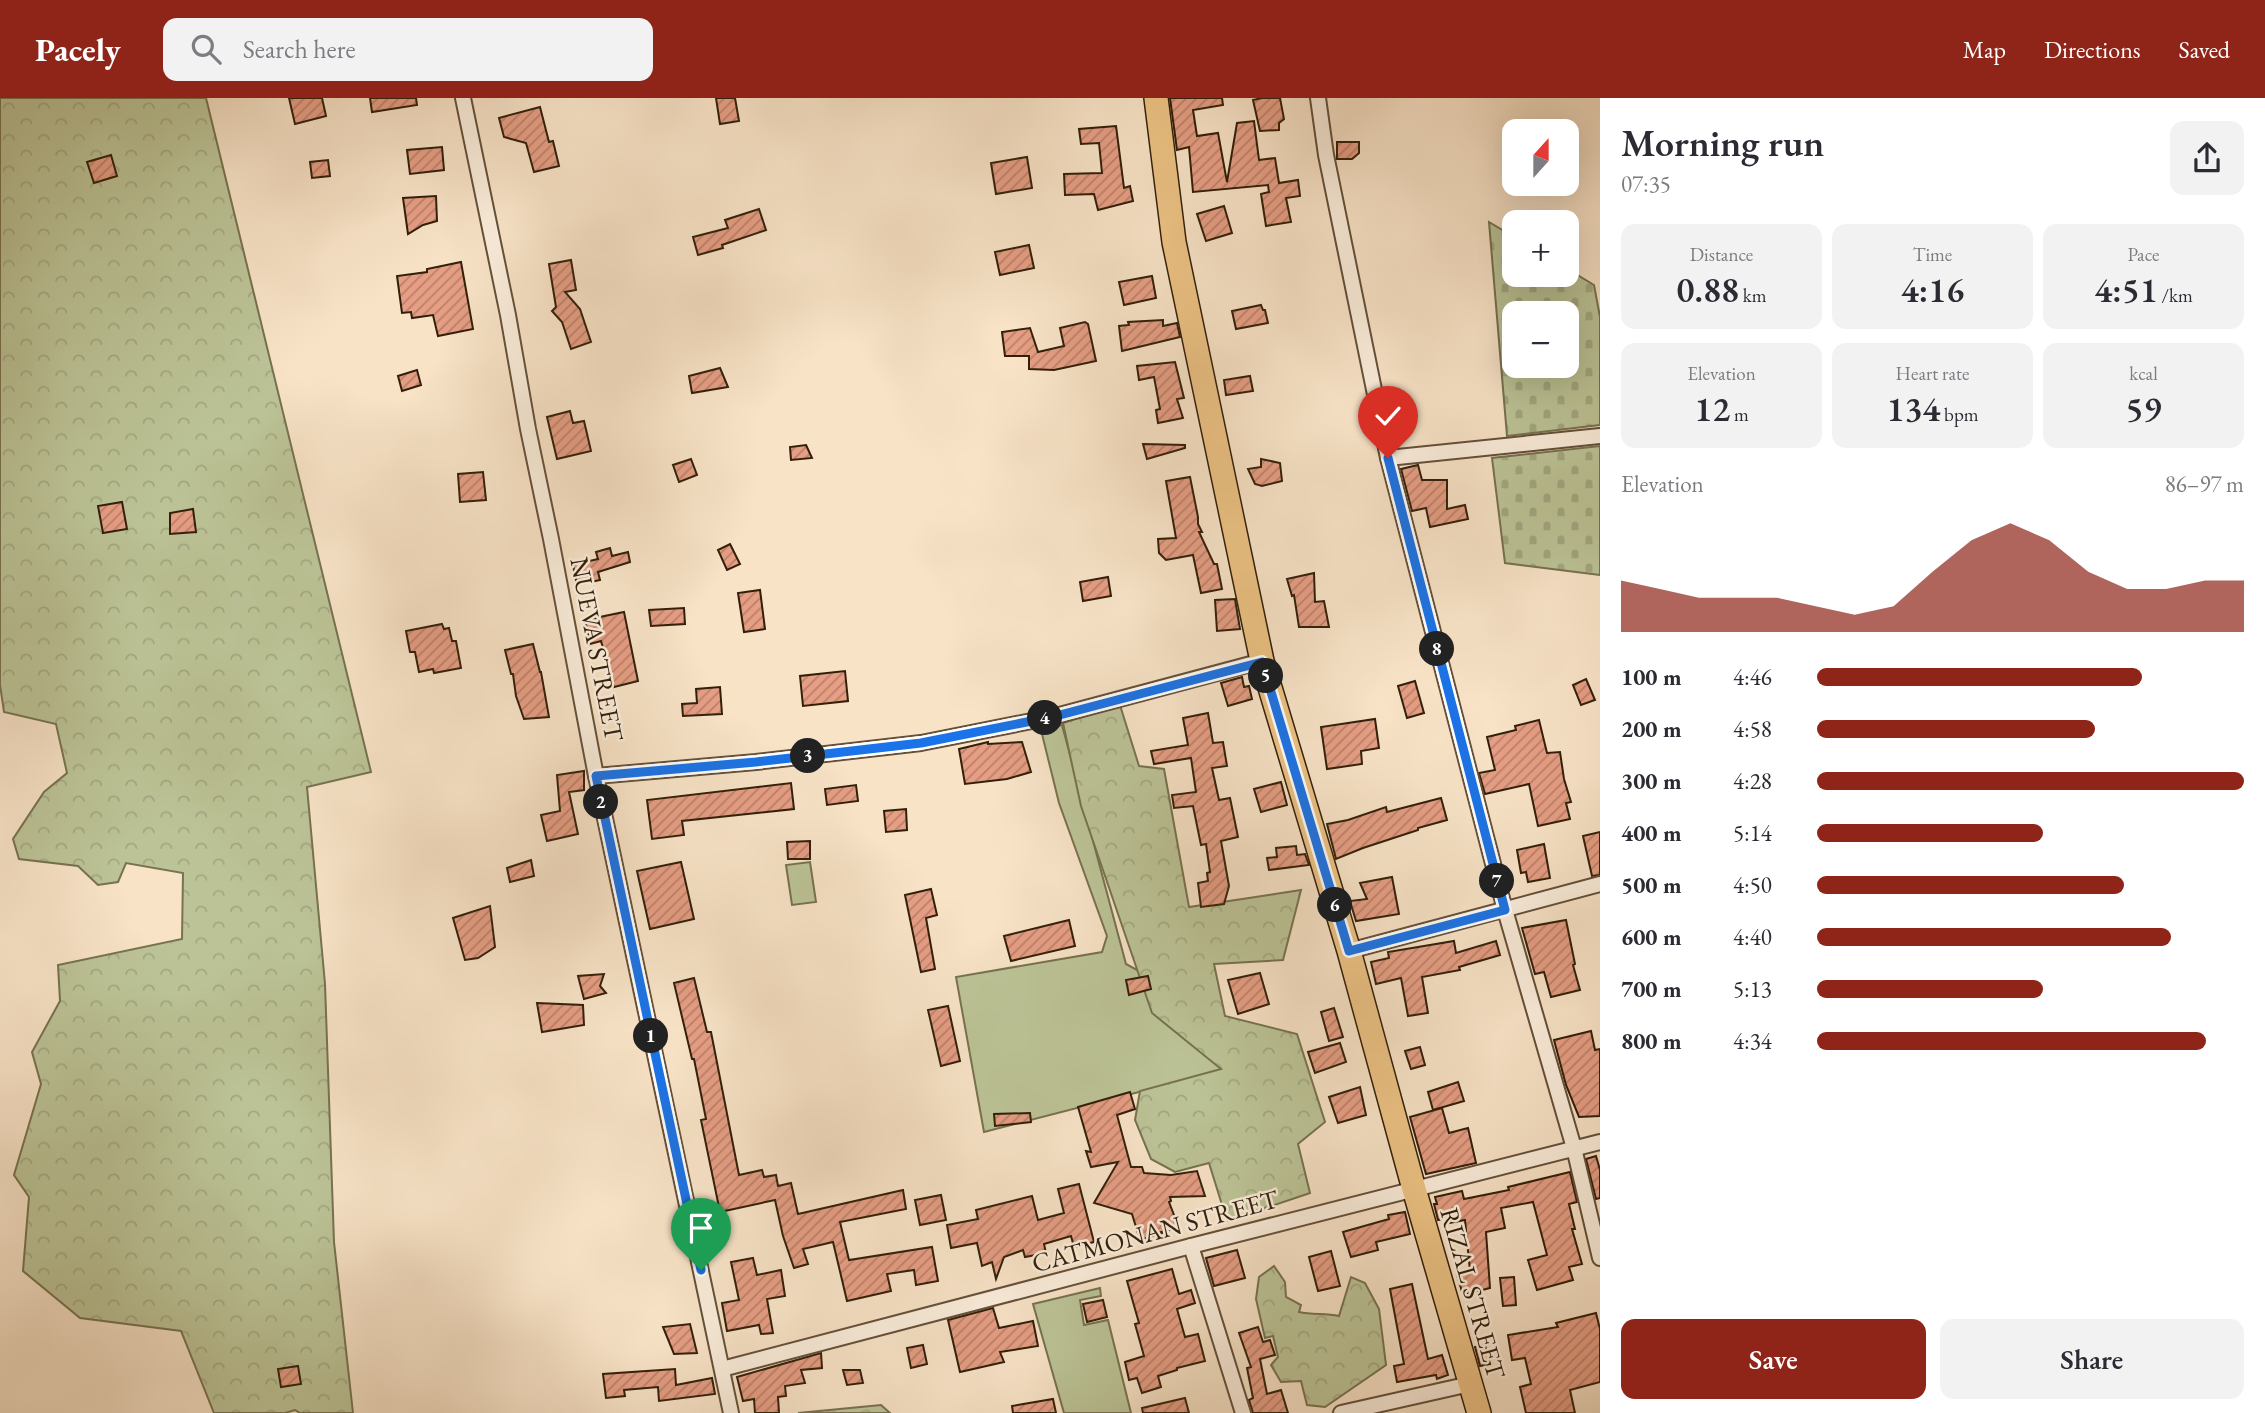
<!DOCTYPE html>
<html lang="en">
<head>
<meta charset="utf-8">
<style>
	:root { --surface:#fff; --page:#f2f2f3; --text:#2b2b33; --muted:#7c7c81; --accent:#8f2418 }
	body { margin:0; font-family:"EB Garamond",serif; background:var(--page); color:var(--text); height:100vh; display:flex; flex-direction:column; font-size:26px; white-space:nowrap }
	* { box-sizing:border-box; margin:0 }
	p { font-size:23px; color:var(--muted) }
	.icon { flex:none; width:38px; height:38px; fill:none; stroke:currentColor; stroke-width:2; stroke-linecap:round; stroke-linejoin:round }
	.map { position:relative; flex:1; overflow:hidden }
	.side { display:flex; flex-direction:column; background:var(--surface); width:665px }
	.side>* { flex:none }
	.needle { width:46px; rotate:21deg }
	.fabs { position:absolute; left:1502px; top:21px; display:grid; gap:14px }
	.fabs a { display:grid; place-items:center; width:77px; height:77px; border-radius:14px; background:var(--surface); box-shadow:0 7px 28px #0002; font-size:35px }
	.pin { position:absolute; display:grid; place-items:center; width:60px; height:60px; color:#fff; margin:-72px -30px; border-radius:50% 50% 50% 0; rotate:-45deg; box-shadow:0 0 7px #0007 }
	.pin .icon { rotate:45deg }
	.km { position:absolute; width:35px; height:35px; margin:-18px; border-radius:50%; background:#222; color:#fff; font-size:19px; line-height:35px; text-align:center }
	.round { display:grid; place-items:center; flex:none; width:74px; height:74px; border-radius:14px; background:var(--page) }
	.summary { display:flex; align-items:center; justify-content:space-between; height:119px; padding:0 21px }
	h1 { font-size:38px; font-weight:600; line-height:52px }
	.stats { display:grid; grid-template-columns:repeat(3,1fr); gap:10px; height:119px; padding:7px 21px }
	.stats div { display:grid; align-content:center; border-radius:14px; background:var(--page); text-align:center }
	.stats b { font-size:35px; font-weight:600 }
	.stats small { font-size:19px; font-weight:400 }
	.stats p { font-size:19px }
	.chart { height:196px; padding:14px 21px }
	.chart p { display:flex; justify-content:space-between }
	.chart svg { width:100%; height:126px; margin-top:7px; fill:var(--accent); opacity:.7 }
	.action { display:flex; gap:14px; margin-top:auto; padding:14px 21px }
	.action a { flex:1; height:80px; border-radius:14px; background:var(--accent); color:#fff; font-size:28px; font-weight:600; line-height:80px; text-align:center }
	.action a+a { background:var(--page); color:var(--text) }
	ul { padding:0 21px; list-style:none; font-size:23px }
	li { display:grid; grid-template-columns:112px 84px 1fr; align-items:center; height:52px }
	li i { height:18px; border-radius:9px; background:var(--accent) }
	header { display:flex; align-items:center; gap:42px; box-sizing:border-box; height:98px; padding:0 35px; background:var(--accent); color:#fff }
	header strong { font-size:33px }
	nav { display:flex; gap:38px; margin-inline-start:auto; font-size:24px }
	.search { width:490px; height:63px; background:var(--page); display:flex; align-items:center; gap:18px; box-sizing:border-box; padding:0 24px; border-radius:14px; color:var(--muted); font-size:26px }
	main { display:flex; flex:1; min-height:0 }
	.map>svg:first-child { display:block }
</style>
</head>
<body>
<header>
<strong>Pacely</strong>
<div class="search"><svg class="icon" aria-label="search" viewBox="0 0 24 24"><circle cx="10" cy="10" r="6"/><path d="M15 15l6 6"/></svg>Search here</div>
<nav><a>Map</a><a>Directions</a><a>Saved</a></nav>
</header>
<main>
<div class="map">
<svg width="1600" height="1315" viewBox="0 0 1600 1315">
	<defs>
		<pattern id="forest-crowns" width="20" height="18" patternUnits="userSpaceOnUse" patternTransform="scale(1.75)"><rect width="20" height="18" fill="#bcc497"/><path d="M2 6a3 3 0 1 1 6 0M12 15a3 3 0 1 1 6 0" fill="none" stroke="#a2a881"/></pattern>
		<pattern id="cemetery-stones" width="16" height="16" patternUnits="userSpaceOnUse" patternTransform="scale(1.75)"><rect width="16" height="16" fill="#bcc497"/><path d="M2 7V4a2 2 0 0 1 4 0v3zM10 15v-3a2 2 0 0 1 4 0v3z" fill="#a2a881"/></pattern>
		<pattern id="building-hatch" width="6" height="6" patternUnits="userSpaceOnUse" patternTransform="scale(1.75)"><rect width="6" height="6" fill="#e69e84"/><path d="M-1 1l2-2M0 6l6-6M5 7l2-2" fill="none" stroke="#bb806a"/></pattern>
	</defs>
	<rect width="100%" height="100%" fill="#f8e3c7"/>
	<filter id="stains"><feTurbulence type="fractalNoise" baseFrequency=".00286" numOctaves="4"/><feColorMatrix values="0 0 0 0 .2 0 0 0 0 .09 0 0 0 0 .02 0 0 0 .5 -.17"/></filter>
	<radialGradient id="worn" r=".72"><stop offset=".6" stop-color="#630" stop-opacity="0"/><stop offset="1" stop-color="#630" stop-opacity=".3"/></radialGradient>
	<g fill="#bcc497" stroke="#777250" stroke-width="2">
		<polygon points="1062,627 1126,866 1194,903 1224,972 984,1034 956,879 1102,854 1107,838 1059,705 1041,632"/>
		<polygon points="810,764 816,804 792,807 786,767"/>
		<polygon points="1100,1190 1101,1198 1080,1202 1084,1227 1108,1222 1131,1315 1064,1315 1033,1206"/>
	</g>
	<g fill="url(#forest-crowns)" stroke="#777250" stroke-width="2">
		<polygon points="0,0 206,0 371,674 307,689 325,886 334,1144 353,1315 300,1315 295,1312 285,1315 214,1315 181,1233 80,1220 23,1173 29,1099 14,1077 41,986 32,954 60,903 58,867 182,841 183,775 126,765 118,784 98,787 78,768 19,761 13,741 44,694 67,675 56,626 4,614 0,587"/>
		<polygon points="1119,604 1139,668 1164,671 1189,809 1301,792 1283,862 1214,866 1225,918 1297,936 1325,1024 1298,1046 1310,1095 1227,1123 1209,1065 1175,1074 1151,1061 1135,1022 1140,993 1221,971 1152,915 1081,708 1063,625"/>
		<path d="M1274,1168L1285,1184L1286,1199L1301,1207L1299,1214C1313,1217 1325,1215 1339,1218L1351,1179L1365,1185L1379,1211L1386,1267L1325,1309L1307,1307L1301,1283L1281,1284L1271,1267L1278,1259L1273,1238L1265,1240L1256,1201L1259,1179Z"/>
		<polygon points="881,1307 890,1315 798,1315"/>
	</g>
	<g fill="url(#cemetery-stones)" stroke="#777250" stroke-width="2" fill-rule="evenodd">
		<path d="M1489,124L1514,139V177H1566V170L1594,187L1600,219V327L1507,338ZM1514,215H1566V268H1514Z"/>
		<polygon points="1600,348 1600,477 1505,465 1492,360"/>
	</g>
	<g fill="url(#building-hatch)" stroke="#321f0a" stroke-width="2">
		<polygon points="289,0 322,0 326,18 295,26"/>
		<polygon points="370,0 416,0 417,7 372,14"/>
		<polygon points="716,0 735,0 739,23 720,26"/>
		<polygon points="1170,0 1222,0 1223,7 1193,12 1197,38 1218,35 1227,84 1237,25 1254,23 1259,62 1275,60 1279,85 1298,82 1300,98 1286,100 1291,124 1266,128 1261,96 1269,94 1268,87 1193,94 1189,49 1177,52"/>
		<polygon points="1262,0 1280,0 1284,21 1279,25 1279,32 1260,33 1253,2"/>
		<polygon points="540,9 549,44 553,43 559,68 534,74 526,45 504,39 499,20"/>
		<polygon points="1116,28 1124,90 1130,88 1133,103 1098,112 1094,96 1065,97 1064,76 1102,75 1099,45 1081,46 1079,31"/>
		<polygon points="1337,44 1359,44 1359,55 1352,61 1337,61"/>
		<polygon points="442,49 444,72 410,76 407,52"/>
		<polygon points="111,57 117,78 94,85 87,64"/>
		<polygon points="1027,59 1032,90 996,96 991,65"/>
		<polygon points="328,62 330,78 312,80 310,64"/>
		<polygon points="436,98 437,123 423,127 408,136 403,100"/>
		<polygon points="1224,108 1232,135 1206,143 1197,116"/>
		<polygon points="759,111 766,132 722,147 723,150 698,157 693,139 728,130 725,122"/>
		<polygon points="1029,147 1034,170 1000,177 995,154"/>
		<polygon points="571,162 576,192 565,194 580,211 591,244 571,251 562,224 552,213 556,209 549,166"/>
		<polygon points="461,164 473,231 438,238 433,217 412,220 411,214 402,215 397,178 427,174 427,171"/>
		<polygon points="1152,178 1156,200 1124,207 1119,184"/>
		<polygon points="1261,207 1263,212 1265,212 1268,225 1236,231 1232,213"/>
		<polygon points="1163,222 1163,228 1177,225 1180,239 1122,253 1119,228 1129,227 1128,224"/>
		<polygon points="1085,224 1088,226 1096,263 1054,272 1029,271 1029,258 1005,258 1002,234 1030,230 1038,254 1064,248 1060,230"/>
		<polygon points="1175,264 1184,300 1177,301 1183,320 1158,325 1156,312 1160,311 1154,279 1139,282 1137,268"/>
		<polygon points="720,270 728,289 692,295 689,278"/>
		<polygon points="417,272 421,287 402,293 398,278"/>
		<polygon points="1250,278 1253,293 1226,297 1224,282"/>
		<polygon points="570,313 573,325 584,323 591,353 557,361 547,319"/>
		<polygon points="1143,346 1185,347 1185,350 1147,361"/>
		<polygon points="806,347 812,360 791,362 790,349"/>
		<polygon points="691,361 697,377 679,384 673,367"/>
		<polygon points="1261,361 1280,365 1282,383 1262,388 1255,386 1248,371 1261,369"/>
		<polygon points="1418,367 1422,382 1447,382 1447,411 1465,407 1468,421 1430,429 1426,410 1412,413 1401,371"/>
		<polygon points="483,374 486,402 460,404 458,376"/>
		<polygon points="1190,379 1198,419 1198,426 1202,434 1199,434 1214,466 1217,466 1222,491 1201,495 1193,457 1166,462 1159,455 1158,441 1176,440 1166,383"/>
		<polygon points="122,404 127,431 103,435 98,408"/>
		<polygon points="193,411 196,434 170,436 170,415"/>
		<polygon points="730,446 740,466 727,472 718,452"/>
		<polygon points="610,450 612,458 628,454 630,464 598,474 600,482 577,487 573,467 598,461 596,454"/>
		<polygon points="1314,475 1315,504 1324,503 1329,529 1299,529 1294,497 1292,498 1287,481"/>
		<polygon points="1108,479 1111,498 1083,503 1080,484"/>
		<polygon points="760,492 765,531 744,534 738,495"/>
		<polygon points="1235,501 1240,531 1217,533 1215,502"/>
		<polygon points="684,510 685,526 651,528 649,512"/>
		<polygon points="624,514 638,583 614,589 601,543 590,546 585,522"/>
		<polygon points="442,526 444,531 449,530 452,543 456,543 461,570 434,575 433,571 419,574 415,554 410,554 406,533"/>
		<polygon points="533,546 540,574 541,574 549,619 524,621 516,598 513,576 511,576 505,552"/>
		<polygon points="845,573 848,603 803,608 800,578"/>
		<polygon points="1242,579 1244,589 1249,588 1252,601 1228,608 1221,585"/>
		<polygon points="1586,581 1595,602 1581,607 1573,587"/>
		<polygon points="1415,583 1424,615 1407,620 1398,588"/>
		<polygon points="720,589 722,616 683,618 682,606 697,605 696,591"/>
		<polygon points="1208,615 1213,645 1223,644 1227,668 1212,670 1219,702 1230,700 1238,739 1221,743 1229,788 1224,806 1201,809 1198,785 1208,783 1207,775 1210,774 1206,746 1201,747 1193,708 1174,710 1172,697 1196,694 1191,660 1154,666 1151,653 1188,647 1183,620"/>
		<polygon points="1375,621 1379,650 1361,653 1362,666 1327,671 1321,629"/>
		<polygon points="1539,622 1547,655 1560,654 1564,681 1571,704 1566,705 1570,721 1538,728 1529,686 1485,696 1479,675 1495,672 1487,639 1516,632 1515,628"/>
		<polygon points="988,644 988,646 1022,644 1031,674 1007,681 965,686 959,651"/>
		<polygon points="584,673 584,692 569,694 578,736 547,743 541,717 560,713 557,677"/>
		<polygon points="1281,684 1287,707 1261,714 1254,691"/>
		<polygon points="791,685 794,711 682,723 684,737 652,741 647,702"/>
		<polygon points="856,687 858,703 827,707 825,691"/>
		<polygon points="1441,700 1447,722 1418,730 1418,732 1363,750 1336,761 1327,726 1348,722 1386,709 1387,714"/>
		<polygon points="906,711 907,732 886,734 884,713"/>
		<polygon points="1600,734 1600,777 1592,778 1583,738"/>
		<polygon points="810,743 810,761 788,761 787,744"/>
		<polygon points="1544,746 1550,780 1528,784 1526,774 1521,775 1517,752"/>
		<polygon points="1296,748 1297,757 1305,756 1309,767 1269,772 1267,760 1277,759 1276,750"/>
		<polygon points="531,762 534,778 510,784 507,770"/>
		<polygon points="681,764 694,821 650,831 637,773"/>
		<polygon points="1392,779 1399,816 1356,823 1350,803 1367,801 1360,785"/>
		<polygon points="931,791 937,817 926,820 935,871 921,874 905,797"/>
		<polygon points="490,808 495,849 478,860 465,862 453,820"/>
		<polygon points="1069,822 1075,848 1011,863 1004,838"/>
		<polygon points="1566,822 1575,866 1573,867 1580,892 1551,899 1544,874 1535,876 1522,830"/>
		<polygon points="1454,843 1456,855 1496,843 1500,857 1459,869 1460,872 1422,879 1428,915 1408,918 1401,880 1376,886 1371,864 1389,860 1388,854"/>
		<polygon points="1260,875 1269,906 1238,916 1228,882"/>
		<polygon points="604,876 600,888 606,895 584,901 578,878"/>
		<polygon points="1148,878 1151,891 1129,897 1126,882"/>
		<polygon points="694,880 707,934 711,934 739,1077 762,1072 764,1079 776,1077 778,1088 791,1085 798,1116 903,1092 906,1111 840,1124 849,1162 932,1149 938,1183 916,1187 914,1172 887,1176 891,1193 847,1203 833,1144 803,1151 808,1166 794,1170 783,1138 775,1102 720,1114 701,1022 706,1021 694,961 692,961 674,885"/>
		<polygon points="537,905 583,907 584,927 542,934"/>
		<polygon points="948,908 960,963 941,968 928,912"/>
		<polygon points="1334,910 1343,939 1329,943 1321,914"/>
		<polygon points="1591,933 1595,952 1600,951 1600,1018 1579,1019 1566,987 1554,942"/>
		<polygon points="1340,945 1346,964 1315,975 1308,954"/>
		<polygon points="1420,949 1425,967 1411,971 1405,953"/>
		<polygon points="1458,984 1464,1003 1433,1012 1428,994"/>
		<polygon points="1360,989 1366,1017 1338,1025 1329,999"/>
		<polygon points="1130,994 1135,1011 1117,1017 1131,1069 1142,1069 1144,1075 1171,1077 1197,1073 1205,1098 1170,1099 1171,1103 1169,1104 1179,1130 1161,1134 1162,1135 1140,1142 1132,1116 1094,1105 1118,1064 1091,1069 1086,1053 1091,1054 1078,1009"/>
		<polygon points="1442,1010 1449,1035 1468,1030 1476,1065 1426,1076 1410,1019"/>
		<polygon points="1030,1015 1031,1024 995,1028 994,1016"/>
		<polygon points="1596,1058 1600,1072 1600,1100 1596,1101 1586,1061"/>
		<polygon points="1570,1074 1577,1104 1569,1106 1575,1131 1572,1131 1582,1166 1569,1169 1573,1182 1537,1192 1528,1162 1547,1157 1533,1104 1501,1110 1505,1130 1486,1134 1490,1190 1463,1197 1457,1177 1470,1173 1465,1122 1449,1125 1448,1120 1438,1122 1434,1106 1437,1106 1435,1099 1462,1093 1464,1101 1509,1092 1508,1089"/>
		<polygon points="1079,1086 1094,1144 1074,1149 1071,1138 1044,1146 1046,1155 1025,1159 1023,1152 1004,1159 996,1181 992,1164 982,1168 977,1145 951,1150 947,1127 978,1121 976,1112 1032,1098 1038,1122 1064,1115 1058,1091"/>
		<polygon points="941,1097 946,1122 920,1127 915,1102"/>
		<polygon points="1405,1114 1410,1136 1376,1144 1378,1152 1351,1159 1343,1134 1389,1121 1388,1117"/>
		<polygon points="1237,1152 1245,1180 1214,1188 1206,1160"/>
		<polygon points="1331,1153 1340,1188 1318,1193 1309,1159"/>
		<polygon points="753,1160 757,1177 781,1172 785,1198 767,1201 773,1235 761,1236 759,1227 727,1233 722,1205 739,1202 731,1164"/>
		<polygon points="1172,1171 1179,1196 1191,1192 1195,1205 1177,1211 1185,1239 1198,1236 1205,1263 1177,1270 1177,1272 1158,1278 1161,1289 1142,1295 1137,1280 1129,1282 1125,1264 1144,1258 1135,1226 1139,1225 1127,1183"/>
		<polygon points="1514,1179 1516,1207 1503,1208 1500,1180"/>
		<polygon points="1412,1186 1428,1261 1442,1257 1448,1277 1437,1281 1436,1277 1397,1284 1394,1268 1404,1266 1390,1191"/>
		<polygon points="1103,1202 1107,1219 1087,1224 1083,1206"/>
		<polygon points="993,1210 999,1230 1033,1223 1038,1248 1000,1254 1004,1264 960,1274 948,1222"/>
		<polygon points="1596,1215 1600,1231 1600,1284 1570,1292 1575,1315 1526,1315 1520,1289 1531,1286 1525,1260 1512,1262 1508,1237 1558,1229 1556,1225"/>
		<polygon points="690,1226 697,1255 674,1256 663,1229"/>
		<polygon points="1258,1229 1263,1244 1270,1242 1275,1257 1260,1261 1267,1296 1281,1292 1288,1315 1253,1315 1249,1302 1253,1300 1247,1270 1251,1269 1239,1235"/>
		<polygon points="923,1247 927,1266 911,1270 907,1250"/>
		<polygon points="1485,1247 1490,1266 1480,1268 1475,1249"/>
		<polygon points="821,1255 822,1270 801,1272 805,1285 785,1288 786,1298 778,1299 779,1315 755,1315 754,1301 743,1303 737,1279"/>
		<polygon points="298,1268 301,1286 281,1289 278,1271"/>
		<polygon points="675,1271 676,1287 712,1280 715,1296 659,1303 658,1289 624,1292 625,1298 606,1300 603,1276"/>
		<polygon points="843,1272 860,1272 863,1285 847,1287"/>
		<polygon points="1185,1300 1189,1315 1143,1315 1142,1310"/>
		<polygon points="1053,1301 1056,1315 1013,1315 1012,1308"/>
	</g>
	<g fill="none" stroke-linecap="round" stroke-linejoin="round">
		<g stroke="#645039" stroke-width="18">
			<g id="street">
				<polyline points="463,0 508,217 528,331 551,441 596,678 731,1315"/>
				<polyline points="1318,0 1326,57 1388,360 1505,812 1574,1050 1600,1160"/>
				<polyline points="1388,360 1600,338"/>
				<polyline points="596,678 756,664 921,645 1052,619 1262,563"/>
				<polyline points="1349,853 1600,786"/>
				<polyline points="1191,1148 1243,1315"/>
				<polyline points="722,1271 1191,1148 1600,1044"/>
				<polyline points="1341,1315 1470,1286"/>
			</g>
		</g>
		<g stroke="#321f0a" stroke-width="26">
			<polyline id="primary" points="1156,0 1174,144 1262,563 1349,853 1414,1091 1479,1315"/>
		</g>
		<use href="#street" stroke="#faeddb" stroke-width="14"/>
		<use href="#primary" stroke="#ecc284" stroke-width="23"/>
	</g>
	<g fill="none" stroke-linecap="round" stroke-linejoin="round">
		<g stroke="#fff" stroke-width="14">
			<polyline id="route" points="701,1172 596,678 756,664 921,645 1052,619 1262,564 1349,853 1505,812 1388,360"/>
		</g>
		<use href="#route" stroke="#1a73e8" stroke-width="9"/>
	</g>
	<g text-anchor="middle" stroke-width="5" stroke-linejoin="round" paint-order="stroke">
		<g font-size="26" fill="#321f0a" stroke="#faeddb">
			<text transform="translate(597 551) rotate(79)" y="9">NUEVA STREET</text>
			<text transform="translate(1155 1133) rotate(-15)" y="9">CATMONAN STREET</text>
			<text transform="translate(1473 1195) rotate(74)" y="9">RIZAL STREET</text>
		</g>
	</g>
	<rect width="100%" height="100%" filter="url(#stains)"/>
	<rect width="100%" height="100%" fill="url(#worn)"/>
</svg>
<div class="fabs">
<a><svg class="needle" viewBox="-14 -14 28 28"><path d="M0-13l5 13h-10z" fill="#e53935"/><path d="M0 13l5-13h-10z" fill="#7c7c81"/></svg></a>
<a>+</a>
<a>−</a>
</div>
<div class="pin" style="left:701px;top:1172px;background:#1e9e55"><svg class="icon" aria-label="arrive" viewBox="0 0 24 24"><path d="M6 21V4h12l-3 4 3 4H6"/></svg></div>
<div class="pin" style="left:1388px;top:360px;background:#d93025"><svg class="icon" aria-label="check" viewBox="0 0 24 24"><path d="M5 12l5 5 9-10"/></svg></div>
<b class="km" style="left:651px;top:938px">1</b>
<b class="km" style="left:601px;top:704px">2</b>
<b class="km" style="left:808px;top:658px">3</b>
<b class="km" style="left:1045px;top:620px">4</b>
<b class="km" style="left:1266px;top:578px">5</b>
<b class="km" style="left:1335px;top:807px">6</b>
<b class="km" style="left:1497px;top:783px">7</b>
<b class="km" style="left:1437px;top:551px">8</b>
</div>
<section class="side">
<div class="summary"><div><h1>Morning run</h1><p>07:35</p></div><a class="round"><svg class="icon" aria-label="share" viewBox="0 0 24 24"><path d="M12 15V3M7 8l5-5 5 5M5 13v7h14v-7"/></svg></a></div>
<div class="stats">
<div><p>Distance</p><b>0.88<small> km</small></b></div>
<div><p>Time</p><b>4:16</b></div>
<div><p>Pace</p><b>4:51<small> /km</small></b></div>
</div>
<div class="stats">
<div><p>Elevation</p><b>12<small> m</small></b></div>
<div><p>Heart rate</p><b>134<small> bpm</small></b></div>
<div><p>kcal</p><b>59</b></div>
</div>
<div class="chart"><p><span>Elevation</span>86–97 m</p>
<svg viewBox="0 0 160 44" preserveAspectRatio="none"><path d="M0 44V26L10 29L20 32L30 32L40 32L50 35L60 38L70 35L80 23L90 12L100 6L110 12L120 23L130 29L140 29L150 26L160 26V44z"/></svg>
</div>
<ul>
<li><b>100 m</b>4:46<i style="width:76%"></i></li>
<li><b>200 m</b>4:58<i style="width:65%"></i></li>
<li><b>300 m</b>4:28<i style="width:100%"></i></li>
<li><b>400 m</b>5:14<i style="width:53%"></i></li>
<li><b>500 m</b>4:50<i style="width:72%"></i></li>
<li><b>600 m</b>4:40<i style="width:83%"></i></li>
<li><b>700 m</b>5:13<i style="width:53%"></i></li>
<li><b>800 m</b>4:34<i style="width:91%"></i></li>
</ul>
<div class="action"><a>Save</a><a>Share</a></div>
</section>
</main>
</body>
</html>
